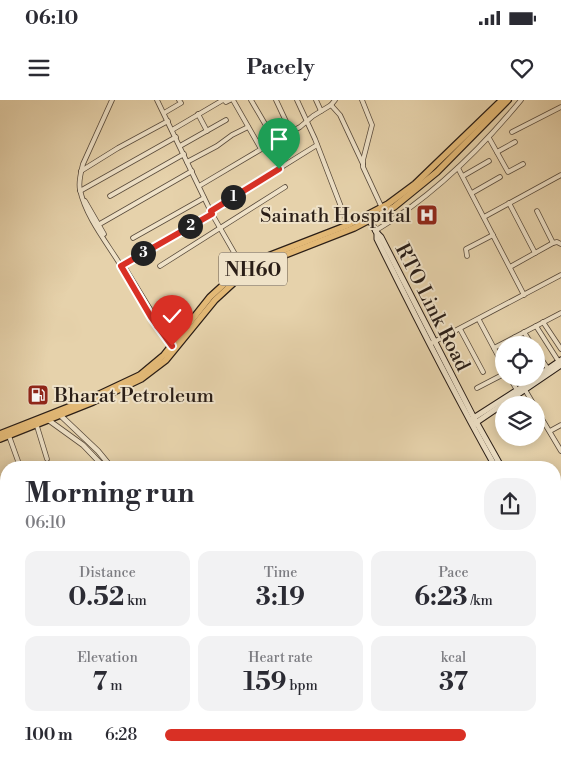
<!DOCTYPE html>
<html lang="en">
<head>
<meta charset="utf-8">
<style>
	:root { --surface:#fff; --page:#f2f2f3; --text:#2b2b33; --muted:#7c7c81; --accent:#d93025 }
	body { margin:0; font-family:"Libre Bodoni",serif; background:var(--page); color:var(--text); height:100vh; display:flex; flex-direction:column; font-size:19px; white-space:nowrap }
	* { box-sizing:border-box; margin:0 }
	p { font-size:16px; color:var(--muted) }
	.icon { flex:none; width:28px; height:28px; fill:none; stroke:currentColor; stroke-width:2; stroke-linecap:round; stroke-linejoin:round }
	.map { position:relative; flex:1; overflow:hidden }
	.sheet { position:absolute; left:0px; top:361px; width:561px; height:304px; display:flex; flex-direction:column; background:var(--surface); border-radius:20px 20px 0 0; box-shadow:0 2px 12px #0003 }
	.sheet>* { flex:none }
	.buttons { position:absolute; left:495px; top:236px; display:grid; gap:10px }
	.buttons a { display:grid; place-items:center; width:50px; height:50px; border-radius:50%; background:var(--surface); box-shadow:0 2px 12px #0003; font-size:25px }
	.pin { position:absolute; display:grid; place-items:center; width:42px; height:42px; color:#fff; margin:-51px -21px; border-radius:50% 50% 50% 0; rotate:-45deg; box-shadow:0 0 5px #0007 }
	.pin .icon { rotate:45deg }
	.km { position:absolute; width:25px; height:25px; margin:-12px; border-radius:50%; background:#222; color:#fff; font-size:14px; line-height:25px; text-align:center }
	.round { display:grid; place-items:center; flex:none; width:52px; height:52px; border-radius:20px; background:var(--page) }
	.summary { display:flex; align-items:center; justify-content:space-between; height:85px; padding:0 25px }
	h1 { font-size:28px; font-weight:700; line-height:38px }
	.metrics { display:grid; grid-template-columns:repeat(3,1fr); gap:8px; height:85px; padding:5px 25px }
	.metrics div { display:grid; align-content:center; border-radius:12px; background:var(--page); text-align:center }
	.metrics b { font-size:25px; font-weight:700 }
	.metrics small { font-size:14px; font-weight:400 }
	.metrics p { font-size:14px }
	ul { padding:0 25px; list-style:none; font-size:16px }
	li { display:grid; grid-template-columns:80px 60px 1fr; align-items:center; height:38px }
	li i { height:12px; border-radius:6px; background:var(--accent) }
	.status { display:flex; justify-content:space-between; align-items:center; height:35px; padding:0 25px; background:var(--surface); direction:ltr }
	.status svg { height:14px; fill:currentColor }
	header { display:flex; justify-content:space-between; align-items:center; height:65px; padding:0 25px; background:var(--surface); font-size:22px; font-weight:700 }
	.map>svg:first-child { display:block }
</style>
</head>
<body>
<div class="status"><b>06:10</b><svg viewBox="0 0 49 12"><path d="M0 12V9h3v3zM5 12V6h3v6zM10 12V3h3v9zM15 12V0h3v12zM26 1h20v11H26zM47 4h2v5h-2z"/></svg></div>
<header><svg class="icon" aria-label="menu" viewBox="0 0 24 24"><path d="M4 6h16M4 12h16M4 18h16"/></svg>Pacely<svg class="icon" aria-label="heart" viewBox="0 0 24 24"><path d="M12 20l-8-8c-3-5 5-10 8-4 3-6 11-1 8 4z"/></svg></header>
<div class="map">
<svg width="561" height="664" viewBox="0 0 561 664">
	<rect width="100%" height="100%" fill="#e6d2ab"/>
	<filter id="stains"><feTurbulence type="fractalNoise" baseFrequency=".004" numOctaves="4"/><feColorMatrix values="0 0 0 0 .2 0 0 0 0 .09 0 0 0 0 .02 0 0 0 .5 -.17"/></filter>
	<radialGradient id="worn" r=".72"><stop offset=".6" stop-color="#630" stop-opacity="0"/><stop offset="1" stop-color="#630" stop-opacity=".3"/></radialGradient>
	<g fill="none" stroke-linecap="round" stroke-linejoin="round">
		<g stroke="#594b3c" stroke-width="5.5">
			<g id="minor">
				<path d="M112,0L83,64C81,72 78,82 80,90C86,116 104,139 118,161C135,190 151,219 172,245"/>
				<polyline points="157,0 212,114 243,168"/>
				<polyline points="224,0 226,2 230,0"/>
				<polyline points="233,0 261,49"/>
				<polyline points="251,0 275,41 300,27 313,16 331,5 335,0"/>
				<polyline points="276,0 291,32"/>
				<polyline points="297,0 315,39 348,125"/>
				<polyline points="316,0 321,11"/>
				<polyline points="362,0 372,25 363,60 363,67 382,108"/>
				<polyline points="331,5 340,15 363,64"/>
				<polyline points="164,13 181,3 179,0"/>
				<polyline points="198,14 207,31"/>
				<polyline points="172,30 223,0"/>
				<polyline points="512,32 561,7"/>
				<polyline points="489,38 508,72 523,64"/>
				<polyline points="180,46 226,20"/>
				<polyline points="497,52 515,42"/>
				<polyline points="187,62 217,46 232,35 248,27"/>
				<polyline points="458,68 524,195"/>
				<polyline points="81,71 118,48 168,21"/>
				<polyline points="463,76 489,61"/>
				<polyline points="199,86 275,41"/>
				<polyline points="80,91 176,37"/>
				<polyline points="472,93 500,77"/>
				<polyline points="110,96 184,54"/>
				<polyline points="85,101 104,134"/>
				<polyline points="509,103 535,153"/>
				<polyline points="211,111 317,45"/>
				<polyline points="537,111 553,143"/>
				<polyline points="484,117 561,75"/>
				<polyline points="98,125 192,71"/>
				<path d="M375,131C432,97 479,51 521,0"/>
				<polyline points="133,138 204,98"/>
				<polyline points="467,156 466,149 493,135"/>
				<polyline points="121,166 212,114"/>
				<polyline points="160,166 285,87"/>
				<polyline points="510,167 553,143 557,142 561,144"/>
				<polyline points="125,168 161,227 175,243"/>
				<polyline points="479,220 504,267"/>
				<polyline points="543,222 561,249"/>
				<polyline points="536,226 559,262"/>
				<polyline points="460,229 483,272"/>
				<polyline points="524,232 532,245"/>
				<polyline points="515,237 520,245"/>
				<polyline points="430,244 561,175"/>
				<polyline points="494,248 561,213"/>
				<polyline points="536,251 548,269"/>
				<polyline points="510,278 518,292"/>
				<polyline points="477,288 504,274"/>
				<polyline points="524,288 534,305"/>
				<polyline points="536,309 561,351"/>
				<polyline points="36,323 47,359"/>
				<polyline points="550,331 561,325"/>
				<polyline points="9,336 18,361"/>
				<polyline points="0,497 6,500"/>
				<polyline points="0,630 6,625"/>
				<polyline points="169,659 170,664"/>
				<polyline points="33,664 43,659"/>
				<polyline points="56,664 65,659"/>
				<polyline points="79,664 85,661"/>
				<polyline points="144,664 152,659"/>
			</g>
		</g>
		<g stroke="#594b3c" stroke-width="6">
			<g id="tertiary">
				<polyline points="59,314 98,351 112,368"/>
				<polyline points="47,319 83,345 105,368"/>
				<polyline points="191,659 193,664"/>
				<polyline points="197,659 199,664"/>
			</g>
		</g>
		<g stroke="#2a1e17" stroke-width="7">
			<g id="secondary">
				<polyline points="370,121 377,133 381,137 474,318 502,368"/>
				<path d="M377,133V139C415,216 454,293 496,368"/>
				<polyline points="536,277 561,260"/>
				<polyline points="472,319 536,278"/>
				<polyline points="474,324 561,265"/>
				<polyline points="555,458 561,469"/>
				<polyline points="555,469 561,479"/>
			</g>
		</g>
		<g stroke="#2a1e17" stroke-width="8">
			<g id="trunk">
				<polyline points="0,334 89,299 140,275 164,255 210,197 233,176 263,158 348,125 388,104 415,84 502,0"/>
				<polyline points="0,339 93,302 141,279 166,260 215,200 240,177 267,162 354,128 394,107 437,72 508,0"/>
			</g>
		</g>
		<use href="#minor" stroke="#efe2c8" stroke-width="4"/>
		<use href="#tertiary" stroke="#efe2c8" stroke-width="4.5"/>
		<use href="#secondary" stroke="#efe2c8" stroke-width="5"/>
		<use href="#trunk" stroke="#e3b976" stroke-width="5.5"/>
	</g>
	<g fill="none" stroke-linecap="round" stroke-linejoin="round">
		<g stroke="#fff" stroke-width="10">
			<polyline id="route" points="172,246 151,217 121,166 212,114 211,111 279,69"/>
		</g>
		<use href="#route" stroke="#d93025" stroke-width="6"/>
	</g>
	<defs>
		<g id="hospital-square" transform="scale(1.125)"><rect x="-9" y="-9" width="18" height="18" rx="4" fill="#8f2418" stroke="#efe2c8"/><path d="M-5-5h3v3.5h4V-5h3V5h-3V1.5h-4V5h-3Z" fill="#fff"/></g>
		<g id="fuel-square" transform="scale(1.125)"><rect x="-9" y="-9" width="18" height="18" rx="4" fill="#8f2418" stroke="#efe2c8"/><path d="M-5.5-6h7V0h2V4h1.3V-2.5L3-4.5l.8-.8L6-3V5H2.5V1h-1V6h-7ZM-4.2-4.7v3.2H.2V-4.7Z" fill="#fff"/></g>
	</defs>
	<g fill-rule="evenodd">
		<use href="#hospital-square" x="427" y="115"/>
		<use href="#fuel-square" x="38" y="295"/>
	</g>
	<g text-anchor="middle" stroke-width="4" stroke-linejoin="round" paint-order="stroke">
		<rect fill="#efe2c8" stroke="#65594c" stroke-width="1" x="219" y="152.5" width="68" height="33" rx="4"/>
		<g font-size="19" font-weight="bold" fill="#2a1e17">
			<text x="253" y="176">NH60</text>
		</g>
		<g font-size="20" fill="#2a1e17" stroke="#efe2c8" text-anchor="end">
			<text x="411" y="122">Sainath Hospital</text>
			<text x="54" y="302" text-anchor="start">Bharat Petroleum</text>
		</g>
		<g font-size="20" fill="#2a1e17" stroke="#efe2c8">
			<text transform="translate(433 207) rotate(63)" y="7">RTO Link Road</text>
		</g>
	</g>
	<rect width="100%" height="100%" filter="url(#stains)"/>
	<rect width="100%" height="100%" fill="url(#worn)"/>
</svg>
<div class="buttons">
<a><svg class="icon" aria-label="locate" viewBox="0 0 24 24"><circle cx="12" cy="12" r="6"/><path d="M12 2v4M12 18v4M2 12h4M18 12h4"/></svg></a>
<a><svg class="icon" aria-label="layers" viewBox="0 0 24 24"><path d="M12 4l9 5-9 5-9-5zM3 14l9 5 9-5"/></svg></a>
</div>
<div class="pin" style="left:279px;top:69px;background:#1e9e55"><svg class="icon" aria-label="arrive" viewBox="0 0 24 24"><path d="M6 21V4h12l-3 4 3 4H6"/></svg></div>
<div class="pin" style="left:172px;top:246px;background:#d93025"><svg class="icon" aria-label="check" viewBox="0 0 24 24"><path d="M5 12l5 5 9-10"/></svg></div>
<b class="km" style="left:233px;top:97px">1</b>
<b class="km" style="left:190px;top:126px">2</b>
<b class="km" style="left:143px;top:153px">3</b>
<section class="sheet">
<div class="summary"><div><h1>Morning run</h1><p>06:10</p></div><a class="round"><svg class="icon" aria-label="share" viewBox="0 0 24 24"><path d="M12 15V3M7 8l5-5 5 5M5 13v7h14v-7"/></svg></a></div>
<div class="metrics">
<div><p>Distance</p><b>0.52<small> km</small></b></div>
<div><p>Time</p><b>3:19</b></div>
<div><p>Pace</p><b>6:23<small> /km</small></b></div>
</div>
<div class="metrics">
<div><p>Elevation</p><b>7<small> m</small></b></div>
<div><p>Heart rate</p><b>159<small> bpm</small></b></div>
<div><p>kcal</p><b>37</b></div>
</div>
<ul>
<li><b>100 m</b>6:28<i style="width:81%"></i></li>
</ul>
</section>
</div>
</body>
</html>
